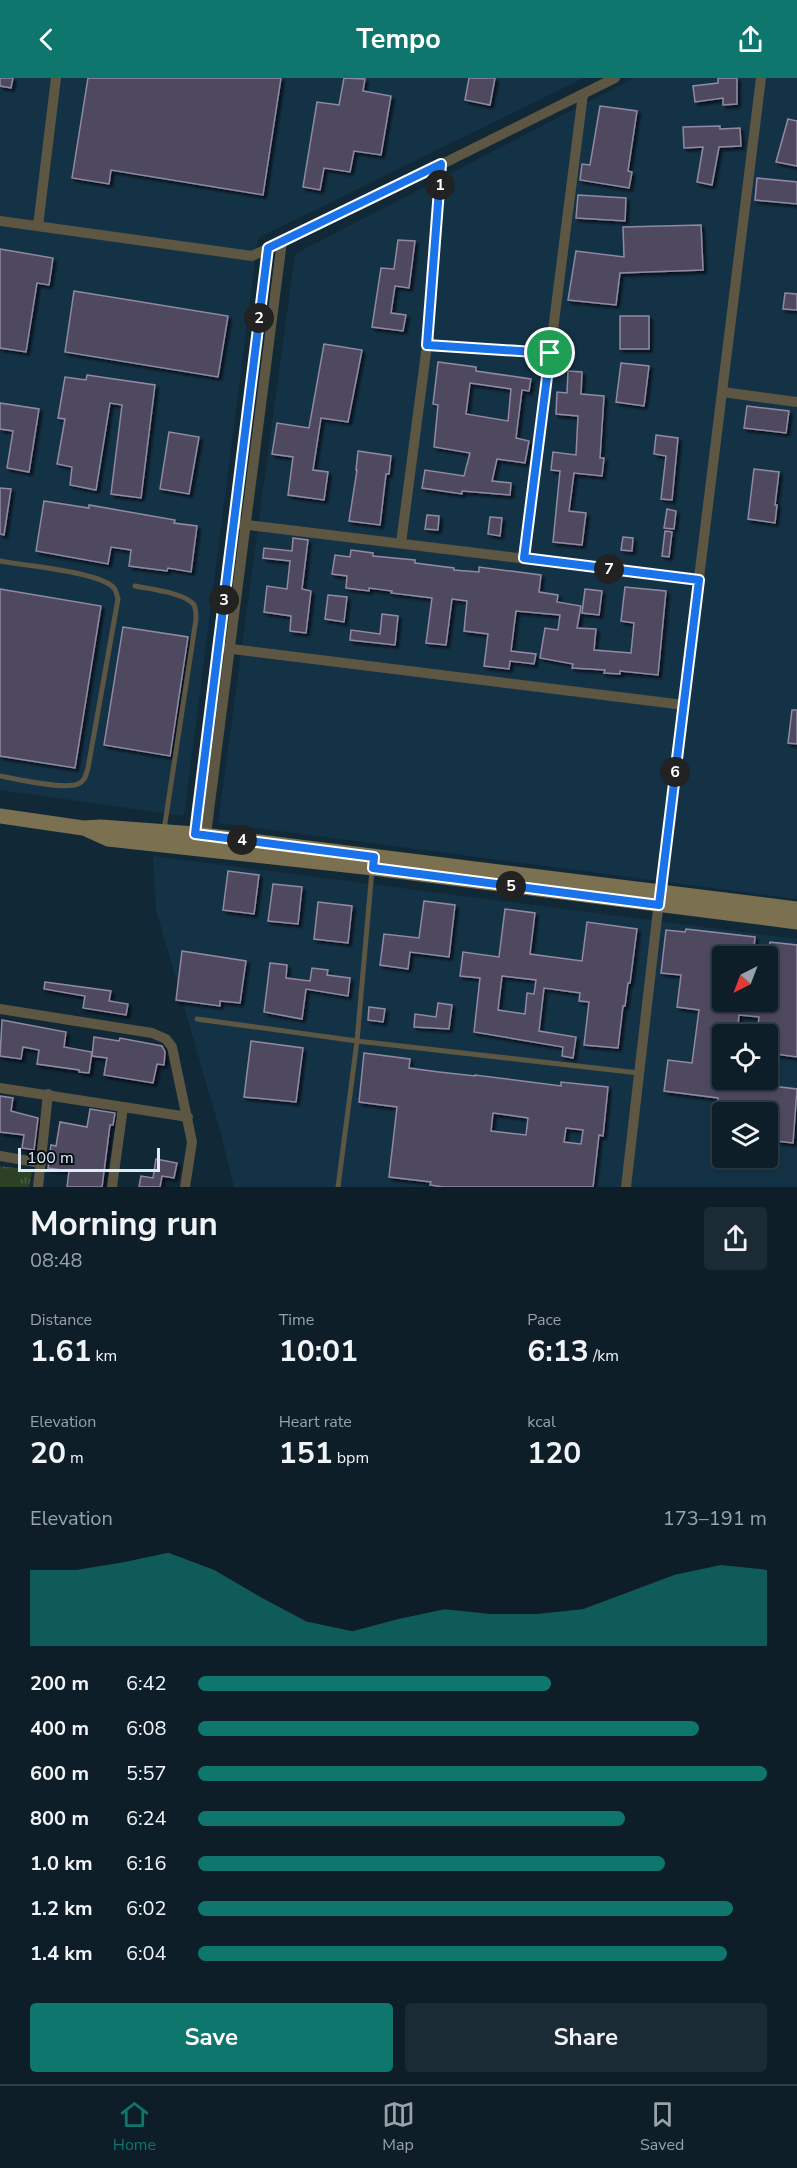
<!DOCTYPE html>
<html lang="en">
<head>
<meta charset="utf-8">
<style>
	:root { --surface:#0d1e29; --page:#1b2b35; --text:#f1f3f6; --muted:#9aa2a8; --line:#2d3c46; --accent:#0f766e }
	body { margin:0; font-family:"Nunito Sans",sans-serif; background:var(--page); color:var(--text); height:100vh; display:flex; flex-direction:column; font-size:22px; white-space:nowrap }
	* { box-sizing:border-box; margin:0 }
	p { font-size:20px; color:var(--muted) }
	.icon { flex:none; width:33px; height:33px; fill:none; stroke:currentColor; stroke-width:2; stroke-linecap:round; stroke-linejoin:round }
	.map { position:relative; height:1109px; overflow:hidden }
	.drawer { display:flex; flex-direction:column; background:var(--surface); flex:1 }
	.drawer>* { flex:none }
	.needle { width:39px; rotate:222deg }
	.tools { position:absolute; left:712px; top:868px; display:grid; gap:12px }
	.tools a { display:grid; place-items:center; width:66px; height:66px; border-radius:6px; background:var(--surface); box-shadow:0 3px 9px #0003,0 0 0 2px var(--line); font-size:30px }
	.scale { position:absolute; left:18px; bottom:15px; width:142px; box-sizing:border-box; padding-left:6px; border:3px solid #ddebf5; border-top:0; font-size:16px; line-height:21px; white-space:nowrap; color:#ddebf5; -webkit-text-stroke:4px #060f16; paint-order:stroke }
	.pin { position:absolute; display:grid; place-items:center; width:51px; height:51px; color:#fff; margin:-26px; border:3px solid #fff; border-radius:50%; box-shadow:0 2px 6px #0007 }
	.km { position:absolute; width:30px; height:30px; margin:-15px; border-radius:50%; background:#222; color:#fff; font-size:16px; line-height:30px; text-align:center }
	.round { display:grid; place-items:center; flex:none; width:63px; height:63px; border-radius:6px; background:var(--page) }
	.headline { display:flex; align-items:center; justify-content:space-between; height:102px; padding:0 30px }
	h1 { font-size:33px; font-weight:700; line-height:45px }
	.metrics { display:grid; grid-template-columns:repeat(3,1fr); gap:9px; height:102px; padding:6px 30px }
	.metrics div { display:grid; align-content:center }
	.metrics b { font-size:30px; font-weight:700 }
	.metrics small { font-size:16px; font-weight:400 }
	.metrics p { font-size:16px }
	.chart { height:168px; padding:12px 30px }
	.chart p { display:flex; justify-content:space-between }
	.chart svg { width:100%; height:108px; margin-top:6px; fill:var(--accent); opacity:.7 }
	.primary-button { display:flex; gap:12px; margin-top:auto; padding:12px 30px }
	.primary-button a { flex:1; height:69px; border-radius:6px; background:var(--accent); color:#fff; font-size:24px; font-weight:700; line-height:69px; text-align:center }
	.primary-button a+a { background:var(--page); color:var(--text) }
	ul { padding:0 30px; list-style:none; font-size:20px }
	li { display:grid; grid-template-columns:96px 72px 1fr; align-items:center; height:45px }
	li i { height:15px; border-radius:8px; background:var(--accent) }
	header { display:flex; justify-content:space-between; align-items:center; height:78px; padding:0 30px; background:var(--accent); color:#fff; font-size:27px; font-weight:700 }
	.tabs { display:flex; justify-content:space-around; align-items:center; height:84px; border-top:2px solid var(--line); background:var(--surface); font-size:16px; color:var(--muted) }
	.tabs a { display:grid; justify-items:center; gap:3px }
	.tabs .on { color:var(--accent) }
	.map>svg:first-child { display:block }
</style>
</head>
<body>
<header><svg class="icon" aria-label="back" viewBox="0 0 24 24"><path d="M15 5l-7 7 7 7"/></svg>Tempo<svg class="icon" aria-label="share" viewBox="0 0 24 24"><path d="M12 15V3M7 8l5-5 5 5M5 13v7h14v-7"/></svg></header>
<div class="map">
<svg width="797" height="1109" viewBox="0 0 797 1109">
	<defs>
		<pattern id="park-tufts" width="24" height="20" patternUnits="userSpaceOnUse" patternTransform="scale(1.5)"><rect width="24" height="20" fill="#2d4125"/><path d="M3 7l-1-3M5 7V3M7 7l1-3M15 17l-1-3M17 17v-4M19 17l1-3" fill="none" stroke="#4b5d45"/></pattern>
		<filter id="shadow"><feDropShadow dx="3" dy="3" stdDeviation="1.5" flood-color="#0009"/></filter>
	</defs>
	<rect width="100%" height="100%" fill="#112837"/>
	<g fill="#143246" fill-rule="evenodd">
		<polygon points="0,0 584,0 258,160 184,738 0,712"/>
		<polygon points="634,0 797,0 797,821 218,745 295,176"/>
		<path d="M153,778L797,861V1109H234L221,1056L156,832ZM723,879H768V924H723ZM723,957H768V1002H723ZM723,1035H768V1080H723Z"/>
	</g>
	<polygon fill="url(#park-tufts)" points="0,1088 32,1092 29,1109 0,1109"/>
	<g fill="#4f4860" stroke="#9189a4" stroke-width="1.5" fill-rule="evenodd" filter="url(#shadow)">
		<polygon points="0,0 13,0 11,10 0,8"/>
		<polygon points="88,0 281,0 263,117 111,92 109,106 72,100"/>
		<polygon points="344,0 365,1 363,13 391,18 381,77 354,73 350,94 324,90 320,112 303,109 317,24 339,27"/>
		<polygon points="469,0 495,0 490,27 465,22"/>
		<polygon points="718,0 737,0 737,26 723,27 723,20 695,24 693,8 718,5"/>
		<polygon points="600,28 637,33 628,93 632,94 629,110 580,102 582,86 590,87"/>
		<polygon points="788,41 797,43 797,88 776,84"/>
		<polygon points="720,48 720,51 740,50 741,68 719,69 712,107 697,104 703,69 684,70 683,49"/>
		<polygon points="757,100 797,104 797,126 755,122"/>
		<polygon points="578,117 626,120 625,143 576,140"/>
		<polygon points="701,147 703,192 620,195 616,227 568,222 576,173 624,179 623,149"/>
		<polygon points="398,162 415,163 409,210 395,208 391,235 406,237 403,253 372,249 381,190 394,191"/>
		<polygon points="0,171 53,180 49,207 37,205 26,274 0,270"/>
		<polygon points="74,213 228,238 218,299 65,274"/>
		<polygon points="785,215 797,216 797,232 783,231"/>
		<rect x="620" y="238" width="29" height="33"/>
		<polygon points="324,266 362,272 348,344 321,340 313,392 328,394 324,422 288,417 293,379 272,376 277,345 309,350"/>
		<path d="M438,284L476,289V293L531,301L529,313L522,312L516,360L529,363L525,385L497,381L492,403L511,405L510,417L462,413V416L422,410L425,392L464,398L470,375L434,369L438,327L433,326ZM470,305L511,311L508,343L466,336Z"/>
		<polygon points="621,285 649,288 644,328 616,324"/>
		<polygon points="568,293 582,294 581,316 604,318 600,380 604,380 602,398 574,395 569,433 586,435 582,467 553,464 560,393 551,392 553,374 576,377 578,338 556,336 557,314 567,315"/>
		<polygon points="87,297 155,307 141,420 111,416 122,327 110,325 96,412 70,407 72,389 57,386 65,341 58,340 65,299 86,302"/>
		<polygon points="0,325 39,331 29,394 7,390 13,353 0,351"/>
		<polygon points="747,328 789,333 786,355 744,350"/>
		<polygon points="169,354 199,359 189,416 160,411"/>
		<polygon points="656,357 678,360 672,422 661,421 666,378 654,376"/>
		<polygon points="358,373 391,378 389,396 386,396 380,447 349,443 357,392 356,392"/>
		<polygon points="754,391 779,394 775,427 777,427 775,445 748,441"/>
		<polygon points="0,410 11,411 4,457 0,456"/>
		<polygon points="44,423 89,430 89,427 175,442 174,445 197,448 191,494 168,490 167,493 129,488 131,472 111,469 108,486 36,473"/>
		<polygon points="667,431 676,433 674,451 664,450"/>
		<polygon points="427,437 439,438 438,452 425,451"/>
		<polygon points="490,439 502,440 500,458 488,456"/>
		<polygon points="665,453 672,454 669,479 662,478"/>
		<polygon points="623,459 633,460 632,473 621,472"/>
		<polygon points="293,460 308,462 302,511 311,513 306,555 290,553 291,538 264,534 267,508 287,511 290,483 263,480 264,470 292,473"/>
		<polygon points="351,472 373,475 373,478 415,482 415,485 454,490 454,492 479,494 479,489 541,497 539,514 558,517 557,524 581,528 577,550 596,551 594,572 631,575 634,545 621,543 625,509 666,513 658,597 620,593 620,596 604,595 605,592 572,590 573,586 540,580 545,550 558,552 560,537 516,533 511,573 536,576 534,586 510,583 509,591 484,588 488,556 464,553 467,523 452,521 446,567 426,565 432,520 391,515 392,513 369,510 369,513 346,510 347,498 332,496 335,477 350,479"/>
		<polygon points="0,511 101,528 75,690 0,678"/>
		<polygon points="585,511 602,513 599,537 582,535"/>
		<polygon points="328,517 347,519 344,544 325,541"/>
		<polygon points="382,536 398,538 395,567 350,562 351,552 380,556"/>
		<polygon points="123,549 188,559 170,678 104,667"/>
		<polygon points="792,632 797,632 797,666 788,665"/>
		<polygon points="228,793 259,797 254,836 223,832"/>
		<polygon points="273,806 302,809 298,846 268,843"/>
		<polygon points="424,823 455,827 449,879 410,874 408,891 380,887 384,856 419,860"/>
		<polygon points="318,824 352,828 348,865 314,861"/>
		<path d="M505,831L535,835L530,876L582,883L587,844L637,851L630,905H628L625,928H623L618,970L584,967L589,924L579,923L580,915L544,910L539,953L576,959L573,980L562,978L563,969L474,954L480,900L460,898L463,874L499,879ZM502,898L536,902L534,916L527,915L525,936L498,932Z"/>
		<polygon points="686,851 755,859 753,879 723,879 723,924 768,927 768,885 770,864 797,867 797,979 768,975 768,957 757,957 759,939 739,937 737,957 723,957 723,1002 738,1002 737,1004 797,1011 793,1065 768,1062 768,1034 736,1030 735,1035 723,1035 723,1068 712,1067 718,1020 664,1013 668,982 692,985 699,932 677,929 681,897 661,895 666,852 685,854"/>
		<polygon points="182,873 246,883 240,925 220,923 220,928 176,922"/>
		<polygon points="270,885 287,887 286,900 310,903 312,890 328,892 327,897 350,900 348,918 306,911 302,941 264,934"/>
		<polygon points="45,904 111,913 109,923 128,926 126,937 83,930 85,918 44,911"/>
		<polygon points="438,925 452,927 449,951 414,949 415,936 436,939"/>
		<polygon points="369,929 385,931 383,944 368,942"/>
		<polygon points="2,942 66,954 64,969 92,974 89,995 79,994 79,992 37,986 39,972 23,969 21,981 0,978"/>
		<polygon points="94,959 119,963 120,960 162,968 165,974 164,987 157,986 153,1005 104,997 107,980 92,978"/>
		<polygon points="251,963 303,970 296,1024 244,1019"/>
		<path d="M364,975L410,981L409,990L439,994L475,998V997L561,1008V1004L608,1009L603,1058L599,1057L593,1109H443L430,1107L431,1104L389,1099L397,1029L359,1024ZM493,1035L528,1040L526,1057L491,1053ZM566,1050L583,1052L581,1066L564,1064Z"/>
		<polygon points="0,1018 13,1020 11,1033 38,1040 34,1072 22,1070 24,1057 0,1054"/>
		<polygon points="90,1031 115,1035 113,1047 110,1047 102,1109 67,1109 69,1093 48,1090 51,1067 56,1068 60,1044 87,1049"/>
		<polygon points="156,1081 177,1085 174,1100 162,1098 160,1109 139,1109 141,1098 153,1100"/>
	</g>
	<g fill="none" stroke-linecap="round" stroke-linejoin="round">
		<g stroke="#5c5642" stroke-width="5">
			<path d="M0,483C27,488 88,493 109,506C116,510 116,514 118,521L88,690C86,697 85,703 78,706C65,712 16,701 0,698"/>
			<path d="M135,508C149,511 186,515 194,527C196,531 196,536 196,541L164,752"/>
			<polyline points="197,941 357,963 639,995"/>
			<polyline points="338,1109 357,963 372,792"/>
		</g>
		<g stroke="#5c5642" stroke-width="10">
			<polyline points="0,143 252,178 374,120 615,0"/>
			<polyline points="38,148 56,0"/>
			<polyline points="427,267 550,275"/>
			<polyline points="722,314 797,324"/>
			<polyline points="240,446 699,502"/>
			<polyline points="401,465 427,267 441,86"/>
			<polyline points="524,480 583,16"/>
			<polyline points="224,570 684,627"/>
			<polyline points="193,761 268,170"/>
			<polyline points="205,764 282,163"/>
			<polyline points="0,931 152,955 166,961 172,969 192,1064 185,1109"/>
			<polyline points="0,1010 188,1039"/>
			<polyline points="0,1078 41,1085"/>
			<polyline points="38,1109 48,1016"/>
			<polyline points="112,1109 123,1029"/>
			<polyline points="626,1109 660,814 761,0"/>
		</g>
		<g stroke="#7b7050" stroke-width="15">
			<polyline points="0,738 83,750 101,749 195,756 797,831"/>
			<polyline points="88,752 108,761 373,790 797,844"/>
		</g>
	</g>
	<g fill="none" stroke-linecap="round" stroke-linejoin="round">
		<g stroke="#fff" stroke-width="12">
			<polygon id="route" points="441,86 427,267 550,275 524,480 699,502 659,827 373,790 374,779 195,756 268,170"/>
		</g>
		<use href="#route" stroke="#1a73e8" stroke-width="8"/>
	</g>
</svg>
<div class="tools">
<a><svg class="needle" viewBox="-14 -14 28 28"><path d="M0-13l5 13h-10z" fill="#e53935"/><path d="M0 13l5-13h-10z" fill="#9aa2a8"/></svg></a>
<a><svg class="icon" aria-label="locate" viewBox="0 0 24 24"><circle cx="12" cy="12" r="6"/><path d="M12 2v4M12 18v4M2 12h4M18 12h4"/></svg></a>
<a><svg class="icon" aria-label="layers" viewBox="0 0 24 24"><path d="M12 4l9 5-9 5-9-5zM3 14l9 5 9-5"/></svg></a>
</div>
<div class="scale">100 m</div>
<div class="pin" style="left:550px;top:275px;background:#1e9e55"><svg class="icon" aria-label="arrive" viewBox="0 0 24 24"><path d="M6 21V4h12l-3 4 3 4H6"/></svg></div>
<b class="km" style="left:440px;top:107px">1</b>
<b class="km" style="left:259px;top:240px">2</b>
<b class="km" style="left:224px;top:522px">3</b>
<b class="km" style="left:242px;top:762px">4</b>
<b class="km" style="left:511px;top:808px">5</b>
<b class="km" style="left:675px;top:694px">6</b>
<b class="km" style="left:609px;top:491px">7</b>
</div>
<section class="drawer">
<div class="headline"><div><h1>Morning run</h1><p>08:48</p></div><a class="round"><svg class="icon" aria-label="share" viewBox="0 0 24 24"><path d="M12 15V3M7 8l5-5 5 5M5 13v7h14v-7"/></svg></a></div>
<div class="metrics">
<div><p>Distance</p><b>1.61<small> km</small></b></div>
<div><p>Time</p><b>10:01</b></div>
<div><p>Pace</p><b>6:13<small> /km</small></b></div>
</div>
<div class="metrics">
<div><p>Elevation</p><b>20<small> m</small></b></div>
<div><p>Heart rate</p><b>151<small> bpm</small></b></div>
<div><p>kcal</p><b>120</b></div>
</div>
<div class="chart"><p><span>Elevation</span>173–191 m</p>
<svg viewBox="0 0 160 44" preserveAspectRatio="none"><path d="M0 44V13L10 13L20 10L30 6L40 13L50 24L60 34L70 38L80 33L90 29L100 31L110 31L120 29L130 22L140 15L150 11L160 13V44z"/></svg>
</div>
<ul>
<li><b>200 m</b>6:42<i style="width:62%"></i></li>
<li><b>400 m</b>6:08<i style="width:88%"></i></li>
<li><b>600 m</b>5:57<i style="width:100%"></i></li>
<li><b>800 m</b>6:24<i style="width:75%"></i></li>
<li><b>1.0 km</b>6:16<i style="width:82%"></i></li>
<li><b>1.2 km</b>6:02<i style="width:94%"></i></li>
<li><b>1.4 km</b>6:04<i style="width:93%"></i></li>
</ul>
<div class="primary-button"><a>Save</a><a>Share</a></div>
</section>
<nav class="tabs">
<a class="on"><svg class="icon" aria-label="home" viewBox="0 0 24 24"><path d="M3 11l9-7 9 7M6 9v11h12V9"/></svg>Home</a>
<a><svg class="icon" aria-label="map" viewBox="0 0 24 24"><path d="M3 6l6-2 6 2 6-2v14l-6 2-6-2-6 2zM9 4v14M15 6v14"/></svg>Map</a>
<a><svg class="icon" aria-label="saved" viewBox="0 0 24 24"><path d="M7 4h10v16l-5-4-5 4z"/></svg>Saved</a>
</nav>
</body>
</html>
